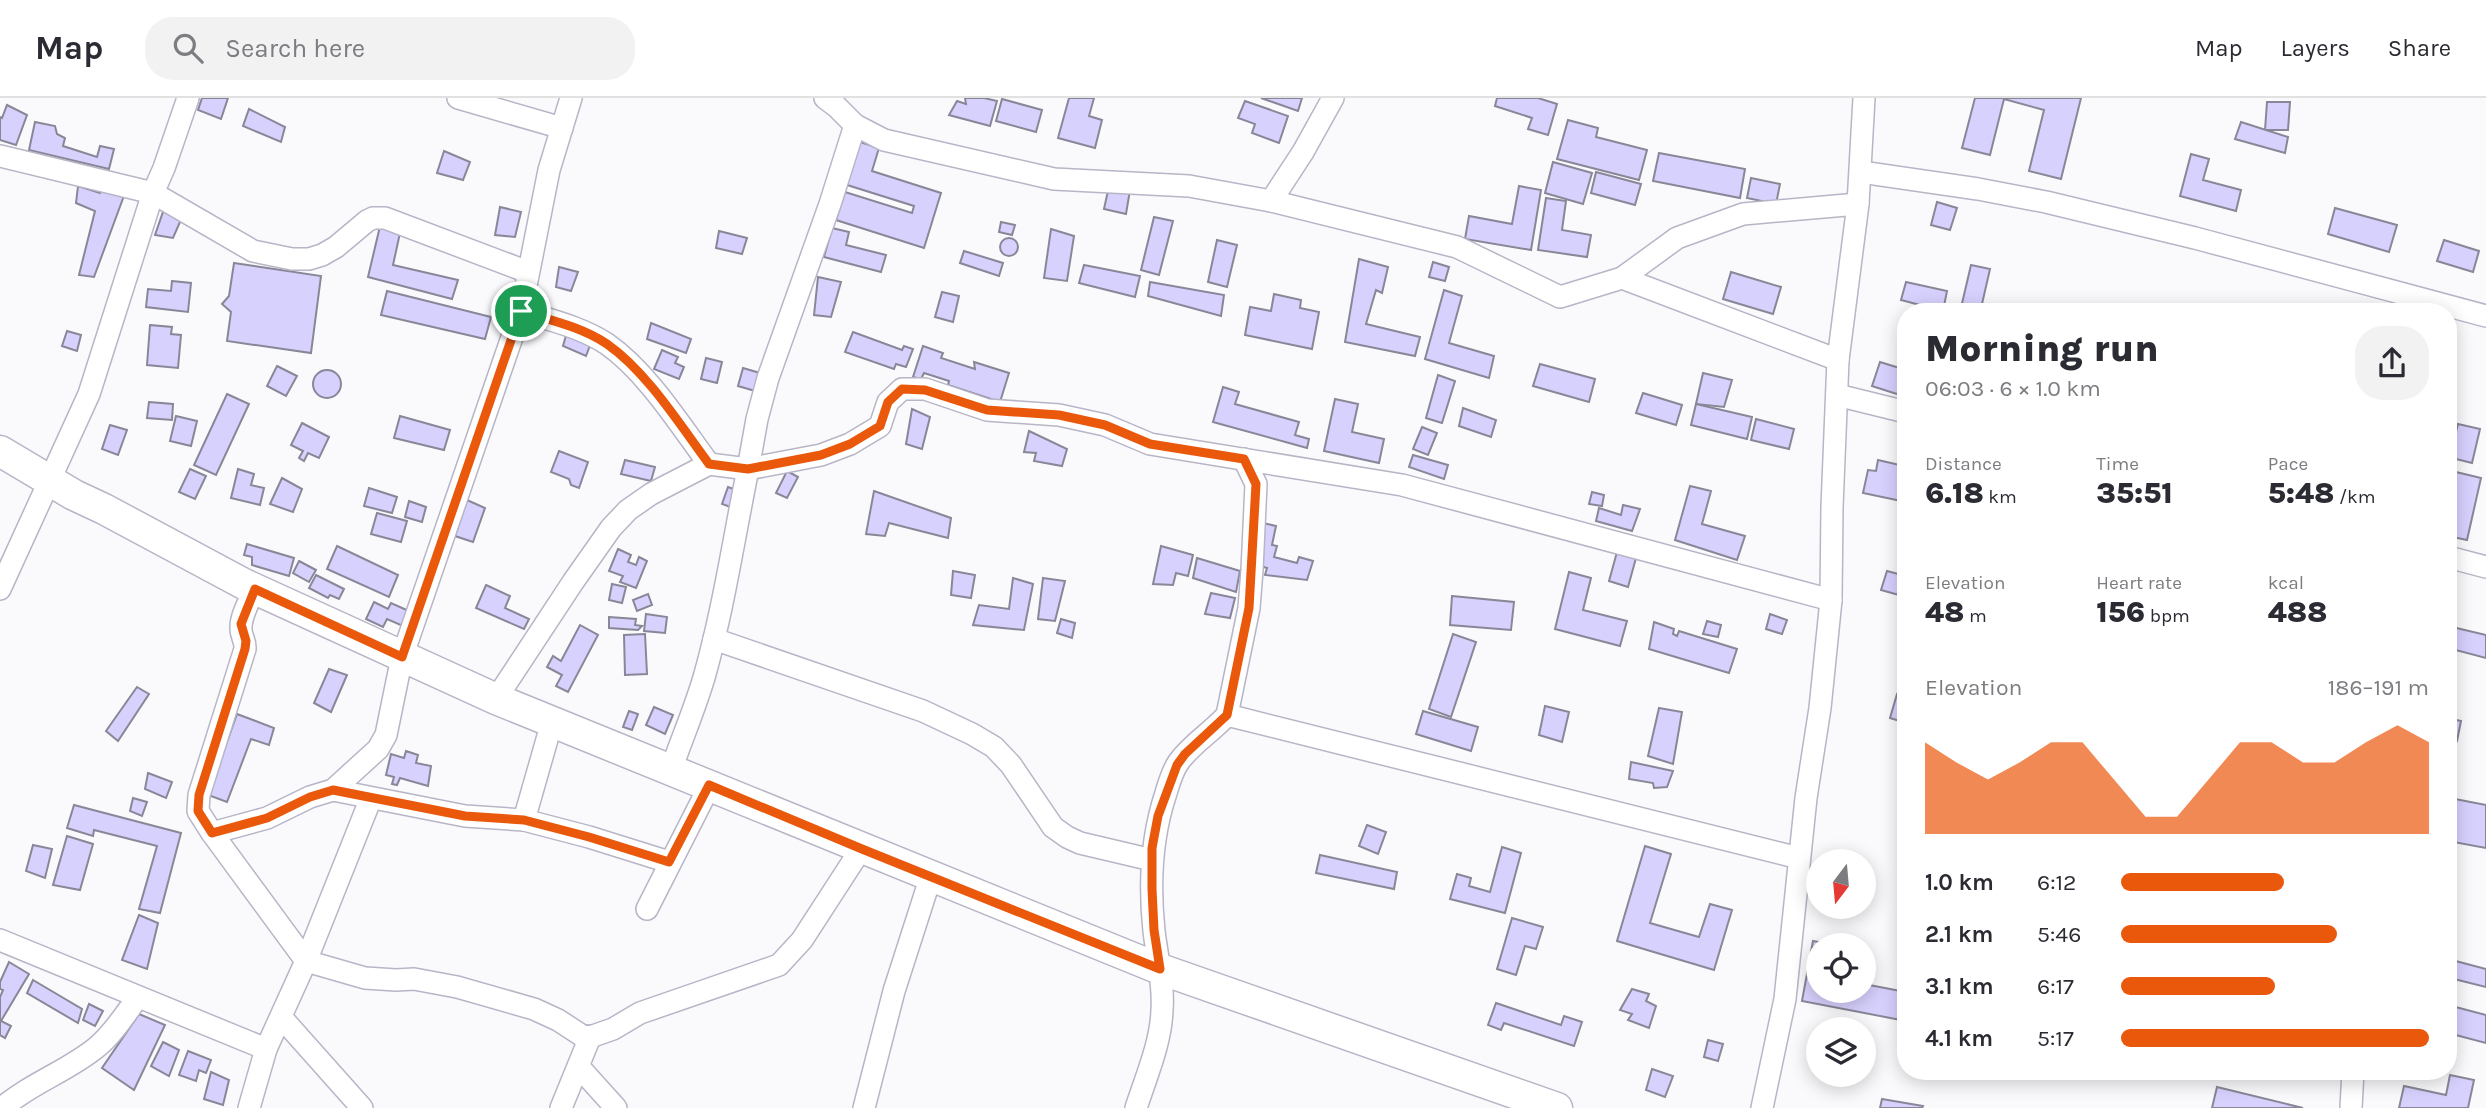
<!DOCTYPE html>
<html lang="en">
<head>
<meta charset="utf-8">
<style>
	:root { --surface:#fff; --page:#f2f2f3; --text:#2b2b33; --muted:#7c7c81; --line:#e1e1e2; --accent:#ea580c }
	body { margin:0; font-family:Karla,sans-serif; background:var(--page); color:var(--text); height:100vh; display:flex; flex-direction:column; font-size:26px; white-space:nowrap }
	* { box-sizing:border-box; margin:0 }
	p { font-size:23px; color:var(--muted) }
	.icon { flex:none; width:38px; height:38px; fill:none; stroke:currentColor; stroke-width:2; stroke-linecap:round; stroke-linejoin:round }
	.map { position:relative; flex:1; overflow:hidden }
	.drawer { position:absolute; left:1897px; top:205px; width:560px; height:777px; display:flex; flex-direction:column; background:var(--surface); border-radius:28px; box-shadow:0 4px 18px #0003 }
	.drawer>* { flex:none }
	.needle { width:46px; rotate:196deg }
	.fabs { position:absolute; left:1806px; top:751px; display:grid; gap:14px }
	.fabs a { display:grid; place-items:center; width:70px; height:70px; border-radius:50%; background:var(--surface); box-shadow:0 4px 18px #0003; font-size:35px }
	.pin { position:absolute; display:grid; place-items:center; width:60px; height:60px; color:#fff; margin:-30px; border:4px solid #fff; border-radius:50%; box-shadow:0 2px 7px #0007 }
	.round { display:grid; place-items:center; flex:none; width:74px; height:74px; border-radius:28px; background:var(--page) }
	.summary { display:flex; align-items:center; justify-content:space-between; height:119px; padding:0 28px }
	h1 { font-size:38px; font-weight:800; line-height:52px }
	.stats { display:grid; grid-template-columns:repeat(3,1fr); gap:10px; height:119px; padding:7px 28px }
	.stats div { display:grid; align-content:center }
	.stats b { font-size:30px; font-weight:800 }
	.stats small { font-size:19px; font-weight:400 }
	.stats p { font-size:19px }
	.chart { height:196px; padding:14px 28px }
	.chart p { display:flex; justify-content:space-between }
	.chart svg { width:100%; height:126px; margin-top:7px; fill:var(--accent); opacity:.7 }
	ul { padding:0 28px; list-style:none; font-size:23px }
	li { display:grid; grid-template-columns:112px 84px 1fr; align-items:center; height:52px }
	li i { height:18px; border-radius:9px; background:var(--accent) }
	header { display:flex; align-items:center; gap:42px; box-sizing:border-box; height:98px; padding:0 35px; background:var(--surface); border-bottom:2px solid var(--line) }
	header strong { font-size:33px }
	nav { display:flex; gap:38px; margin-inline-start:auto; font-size:24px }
	.search { width:490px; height:63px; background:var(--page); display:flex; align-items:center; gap:18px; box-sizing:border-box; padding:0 24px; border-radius:28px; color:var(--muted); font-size:26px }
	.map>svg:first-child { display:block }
</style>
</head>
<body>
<header>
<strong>Map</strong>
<div class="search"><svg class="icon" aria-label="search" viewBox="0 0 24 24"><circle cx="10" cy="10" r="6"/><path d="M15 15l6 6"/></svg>Search here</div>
<nav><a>Map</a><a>Layers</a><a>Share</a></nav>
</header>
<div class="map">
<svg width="2486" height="1010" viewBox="0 0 2486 1010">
	<rect width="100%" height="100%" fill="#fafafd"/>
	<g fill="#d7d1fe" stroke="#898797" stroke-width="2">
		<polygon points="202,0 228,0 221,21 198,12"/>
		<polygon points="965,0 984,0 997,3 990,28 949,17 957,3 966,6"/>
		<polygon points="1069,0 1094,0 1089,18 1102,22 1095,50 1058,40"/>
		<polygon points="1261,0 1302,0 1298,13"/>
		<polygon points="1497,0 1538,0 1557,6 1548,37 1528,31 1532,20 1495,8"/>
		<polygon points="1975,0 2081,0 2061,81 2029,73 2044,12 2004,1 1990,57 1962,50"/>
		<polygon points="1002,1 1042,12 1036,34 996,23"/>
		<polygon points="1245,3 1288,18 1279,45 1252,35 1255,26 1238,20"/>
		<polygon points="2267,4 2290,4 2288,32 2265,32"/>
		<polygon points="7,7 27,17 16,47 0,42 0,19 2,20"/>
		<polygon points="249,11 285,29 281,44 243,28"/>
		<polygon points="1568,22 1598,30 1596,39 1647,52 1639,82 1557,61"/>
		<polygon points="35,24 55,28 57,36 65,40 63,48 97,59 100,48 114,51 109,71 29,52"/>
		<polygon points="2241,24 2288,39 2285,55 2235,41"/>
		<polygon points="857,43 879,50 872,73 941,95 924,150 836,122 845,94 912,115 914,108 844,86"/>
		<polygon points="444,53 470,64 463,82 437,75"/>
		<polygon points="1659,55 1745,71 1740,100 1653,83"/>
		<polygon points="2191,56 2209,61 2203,82 2241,92 2236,113 2180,98"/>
		<polygon points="1553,64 1592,75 1583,106 1545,95"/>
		<polygon points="1596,74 1641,86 1635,107 1591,95"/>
		<polygon points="1751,80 1780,86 1776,106 1747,100"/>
		<polygon points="78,88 100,95 102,88 125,95 94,179 79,177 95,113 76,105"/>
		<polygon points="1109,88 1130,92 1126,116 1104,111"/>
		<polygon points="1519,88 1541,92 1531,152 1465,141 1469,118 1512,126"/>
		<polygon points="1546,100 1566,103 1562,132 1591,137 1587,159 1538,152"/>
		<polygon points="1937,104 1957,110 1950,132 1931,127"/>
		<polygon points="500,109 521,114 515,139 495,137"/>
		<polygon points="2335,110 2397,127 2389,154 2328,136"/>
		<polygon points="164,111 183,117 173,140 155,137"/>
		<polygon points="1154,119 1173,123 1159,177 1141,172"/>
		<polygon points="381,124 400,135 393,167 458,182 452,201 368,179"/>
		<polygon points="1001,124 1015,127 1012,137 999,134"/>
		<polygon points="832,130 849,134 846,147 886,157 881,174 824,159"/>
		<polygon points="1051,131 1074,138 1067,183 1044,180"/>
		<polygon points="719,133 747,140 742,156 716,150"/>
		<circle cx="1009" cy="149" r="9"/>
		<polygon points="1217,142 1237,147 1227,189 1208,184"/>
		<polygon points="2444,142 2479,153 2473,174 2437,163"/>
		<polygon points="964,153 1003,165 999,178 960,165"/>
		<polygon points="1359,161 1388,169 1382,195 1376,192 1366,226 1420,239 1415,258 1345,244"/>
		<polygon points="1433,164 1449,169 1445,183 1429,179"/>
		<polygon points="234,165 321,178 311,255 227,243 231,214 222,206 229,198"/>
		<polygon points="1084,167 1140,178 1135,199 1079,185"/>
		<polygon points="1971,167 1990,171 1982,206 2017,214 1960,214"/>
		<polygon points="559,169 578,174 571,193 556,189"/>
		<polygon points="1731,174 1781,189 1773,216 1723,201"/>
		<polygon points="818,179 841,184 831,219 814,217"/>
		<polygon points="172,183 191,185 188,214 146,209 148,191 171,193"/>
		<polygon points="1150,184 1224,197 1221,218 1148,198"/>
		<polygon points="1906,184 1947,193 1943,213 1901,202"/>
		<polygon points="1444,192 1462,198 1449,245 1494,258 1489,280 1425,261"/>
		<polygon points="387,193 491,219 485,241 381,217"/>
		<polygon points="942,194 959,198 953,224 935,219"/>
		<polygon points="1274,196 1301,202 1300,210 1319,214 1312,251 1245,237 1250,209 1271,213"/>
		<polygon points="651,225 691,241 686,255 647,241"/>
		<polygon points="150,227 172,229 171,236 181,237 178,270 147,267"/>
		<polygon points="67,233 81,237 77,253 62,248"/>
		<polygon points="567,234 592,242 586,258 563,248"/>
		<polygon points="853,234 902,252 904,248 913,251 906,269 896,266 894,271 845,254"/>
		<polygon points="923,248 943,255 941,260 975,271 974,264 1009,275 1000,304 948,287 949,283 924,275 921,281 913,279"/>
		<polygon points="662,252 678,259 675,265 684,269 679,281 654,271"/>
		<polygon points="706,260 722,264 717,285 701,281"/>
		<polygon points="1880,264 1906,272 1906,299 1872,288"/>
		<polygon points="1540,266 1595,281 1589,304 1533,288"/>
		<polygon points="277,268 297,278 286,298 267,288"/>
		<polygon points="743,270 760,275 755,293 738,288"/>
		<circle cx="327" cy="286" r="14"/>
		<polygon points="1703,275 1732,282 1724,309 1696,306"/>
		<polygon points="1438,277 1455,283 1442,325 1426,320"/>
		<polygon points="1223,289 1239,294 1235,306 1299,324 1295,337 1309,341 1307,350 1213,324"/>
		<polygon points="1643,295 1682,307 1676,327 1636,315"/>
		<polygon points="227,296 249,306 216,377 194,367"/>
		<polygon points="1335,301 1358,306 1352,334 1384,341 1379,365 1324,353"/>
		<polygon points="149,304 173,306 172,322 147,320"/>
		<polygon points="1696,306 1752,319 1747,341 1691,327"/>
		<polygon points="1463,310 1496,322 1491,339 1459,328"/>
		<polygon points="912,311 930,319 922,351 906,346"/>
		<polygon points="176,318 197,323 191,348 170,343"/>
		<polygon points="400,318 450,332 444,352 394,340"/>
		<polygon points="1756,321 1794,331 1789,351 1751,342"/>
		<polygon points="302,325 329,339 319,360 308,355 304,363 299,360 303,353 291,347"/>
		<polygon points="2458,326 2480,331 2472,365 2448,359 2448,336 2455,338"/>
		<polygon points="110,327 127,332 118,357 102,351"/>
		<polygon points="1422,329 1437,335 1428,357 1413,351"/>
		<polygon points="1029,333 1067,351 1062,368 1034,363 1036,355 1024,354"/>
		<polygon points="559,353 588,364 579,390 571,387 569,381 551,374"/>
		<polygon points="1413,357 1448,367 1444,381 1409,369"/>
		<polygon points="625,362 655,369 651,383 621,376"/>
		<polygon points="1878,362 1904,368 1902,380 1906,381 1906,404 1863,395 1868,372 1876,373"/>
		<polygon points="190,371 206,378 195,401 179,394"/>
		<polygon points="238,371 254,376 251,387 264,390 260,407 231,400"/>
		<polygon points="787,373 798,379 787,400 776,395"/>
		<polygon points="2456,374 2481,380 2467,442 2448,438 2448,410"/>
		<polygon points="282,380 302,391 293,414 270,406"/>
		<polygon points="1690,388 1711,393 1702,426 1745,438 1737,462 1675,442"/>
		<polygon points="728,389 742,394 736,411 722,406"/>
		<polygon points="369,390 397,399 392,415 364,408"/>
		<polygon points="874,393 951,420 948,440 889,425 885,438 866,436"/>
		<polygon points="1592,394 1604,397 1602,408 1589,406"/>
		<polygon points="467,402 485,410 473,444 455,438"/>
		<polygon points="409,403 426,409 422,424 405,419"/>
		<polygon points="1623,407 1640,411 1632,433 1596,423 1599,410 1621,417"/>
		<polygon points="377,415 407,423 401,444 371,436"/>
		<polygon points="1263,425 1276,428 1272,447 1277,448 1274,459 1297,465 1299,459 1313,463 1307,482 1265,477 1267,470 1260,468"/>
		<polygon points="247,446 294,460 289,478 252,467 252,459 244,457"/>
		<polygon points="337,448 398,477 389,499 327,471"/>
		<polygon points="1161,448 1193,457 1188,478 1176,475 1173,487 1153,486"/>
		<polygon points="618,451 631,457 628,464 636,467 639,459 647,463 636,490 620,484 623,478 609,473"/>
		<polygon points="1617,454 1636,460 1628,489 1609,483"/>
		<polygon points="1197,460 1240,473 1236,494 1193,480"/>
		<polygon points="299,463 316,472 309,484 293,475"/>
		<polygon points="953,473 975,477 971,500 951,497"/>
		<polygon points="1887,473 1906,478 1906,499 1881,492"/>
		<polygon points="1569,474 1591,480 1583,512 1627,523 1620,548 1555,531"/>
		<polygon points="316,477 344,491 339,501 330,497 328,500 309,490"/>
		<polygon points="1013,480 1033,486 1024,532 973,527 979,507 1009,511"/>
		<polygon points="1043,480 1065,483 1055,523 1038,521"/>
		<polygon points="612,486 626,489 622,505 609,502"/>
		<polygon points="486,487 510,498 505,510 529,521 524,531 476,510"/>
		<polygon points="1211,495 1235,500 1230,520 1205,516"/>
		<polygon points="648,496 652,507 637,513 633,502"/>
		<polygon points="1452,498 1514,504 1511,532 1450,527"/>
		<polygon points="374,504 388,511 391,505 409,513 403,528 387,521 383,529 366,521"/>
		<polygon points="646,516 667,519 665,535 644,533"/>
		<polygon points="1770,516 1787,522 1782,536 1766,531"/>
		<polygon points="609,519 636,521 635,527 642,528 638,532 609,530"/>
		<polygon points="1061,521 1075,525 1072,540 1057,535"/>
		<polygon points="1707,523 1721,527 1718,539 1703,536"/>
		<polygon points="1654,524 1674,531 1673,536 1677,538 1679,533 1737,551 1729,575 1649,551"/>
		<polygon points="580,527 598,537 568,594 556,588 562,577 547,569 553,558 561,563"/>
		<polygon points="2448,528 2486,537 2486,560 2448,550"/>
		<polygon points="645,536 647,576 625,577 624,537"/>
		<polygon points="1453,536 1476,544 1451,619 1429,611"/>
		<polygon points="329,571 347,577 331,614 314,605"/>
		<polygon points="137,589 149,596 118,643 106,633"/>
		<polygon points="1897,596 1906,599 1906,625 1890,620"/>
		<polygon points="1545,608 1569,614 1562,644 1539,637"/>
		<polygon points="654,609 673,617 665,636 646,627"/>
		<polygon points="1659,610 1682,614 1673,666 1648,658"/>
		<polygon points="629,613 638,616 632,632 623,629"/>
		<polygon points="1423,613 1478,629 1471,653 1416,636"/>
		<polygon points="237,616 274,630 269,647 251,641 227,704 208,697"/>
		<polygon points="2448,620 2461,623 2457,643 2448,641"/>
		<polygon points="406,653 418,657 416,665 431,668 428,688 400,680 397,687 392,686 394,679 386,677 391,656 404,660"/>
		<polygon points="1631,664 1673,673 1667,689 1654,690 1653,685 1629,681"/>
		<polygon points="148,675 172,684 166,700 145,691"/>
		<polygon points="133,700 147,704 142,718 130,713"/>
		<polygon points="2450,700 2486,707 2486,750 2448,743"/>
		<polygon points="74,707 181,735 160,815 139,811 157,748 94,732 93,738 67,730"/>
		<polygon points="1367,727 1386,734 1378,756 1359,748"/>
		<polygon points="67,738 93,746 80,792 53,787"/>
		<polygon points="33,747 52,751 45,780 26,773"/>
		<polygon points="1645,748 1671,756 1650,825 1699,839 1710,806 1732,812 1714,872 1617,843"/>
		<polygon points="1502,749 1521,755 1505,815 1450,801 1457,776 1471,780 1469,788 1490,794"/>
		<polygon points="1320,757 1397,774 1394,791 1316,775"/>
		<polygon points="139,817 158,825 147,871 122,862"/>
		<polygon points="1512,820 1543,829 1536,851 1525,848 1516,877 1497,871"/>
		<polygon points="1813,843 1835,847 1818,847 1818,892 1864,892 1864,886 1906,894 1906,923 1802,903"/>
		<polygon points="2448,861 2486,871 2486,889 2450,880 2448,888"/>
		<polygon points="9,864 29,876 1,923 11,928 5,940 0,937 0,899 3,892 0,891 0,884"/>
		<polygon points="33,882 82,911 78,925 27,895"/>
		<polygon points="1632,891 1649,896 1646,903 1656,908 1649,930 1628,922 1632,916 1620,912"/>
		<polygon points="1496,905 1561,927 1564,918 1582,924 1574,948 1504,925 1501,932 1488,927"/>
		<polygon points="89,906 103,913 95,928 83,922"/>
		<polygon points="2448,907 2486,917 2486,945 2448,935"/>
		<polygon points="139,916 165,927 134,992 102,970"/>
		<polygon points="1708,942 1723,946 1718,963 1704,959"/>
		<polygon points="163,944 179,952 169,978 151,968"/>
		<polygon points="188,953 211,962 206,975 199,972 196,983 179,977"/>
		<polygon points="1652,971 1673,978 1665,999 1646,992"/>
		<polygon points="211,974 229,982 223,1007 204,1001"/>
		<polygon points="2450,977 2474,982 2468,1010 2399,1010 2404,988 2446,997"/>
		<polygon points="2217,989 2303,1010 2212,1010"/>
		<polygon points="1882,1001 1923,1008 1922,1010 1880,1010"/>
	</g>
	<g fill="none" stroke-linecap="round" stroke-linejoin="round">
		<g stroke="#b7b5c6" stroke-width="24">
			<g id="street">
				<polyline points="458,0 562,30"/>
				<polyline points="825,0 837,9 855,27"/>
				<polyline points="0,58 153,95 253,153 292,161 309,161 322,157 336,149 367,123 373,120 385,120 528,174"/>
				<polyline points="1861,74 1978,91 2046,104 2195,140 2486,218"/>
				<polyline points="1271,103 1303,54 1333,0"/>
				<polyline points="1622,180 1838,262"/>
				<path d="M521,213C550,222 581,229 607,246C647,274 680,327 709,366"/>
				<polyline points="1837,297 1906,314"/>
				<polyline points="2448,459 2486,469"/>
				<path d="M255,490C250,502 241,517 241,529C240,537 246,543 245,551L199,697L198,713L212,735L267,720L310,699L333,692L465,718L524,722"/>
				<polyline points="0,491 89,296 153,95 164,70 188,0"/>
				<polyline points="714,541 923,613 972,636 994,649 1011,667 1053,729 1067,739 1080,745 1152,762"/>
				<polyline points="496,601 573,484 611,430 628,412 651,396 709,366 748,371 757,321 768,280 830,106 855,27 884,42 1054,81 1189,88 1271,103 1457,149 1560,199 1622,180 1677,140 1743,116 1858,106"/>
				<polyline points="1227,617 1799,760"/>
				<polyline points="552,624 524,722 589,739 669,764"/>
				<path d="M671,672C682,640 696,608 705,576C724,508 734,439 748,371L821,357L850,346L880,328L888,304L902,291H925L987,312L1059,317L1105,327L1150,346L1402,387L1831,502"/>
				<polyline points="333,692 378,651 386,637 402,559 521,213 549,72 571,0"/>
				<polyline points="212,735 306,863 365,880 396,882 414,881 457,889 534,911 558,922 581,937 590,939 613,931 640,915 779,867 802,842 861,751"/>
				<polyline points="647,811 710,687"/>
				<polyline points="0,842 266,951"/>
				<polyline points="281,919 362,1010"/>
				<polyline points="579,969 616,1010"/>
				<path d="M2,1010C31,985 68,973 97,949C113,936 126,915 138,899"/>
				<polyline points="249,1010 266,951 306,863 371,700"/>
				<polyline points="561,1010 590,939"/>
				<polyline points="864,1010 894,893 931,778"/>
				<path d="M1136,1010C1146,979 1161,945 1162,912C1164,885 1157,859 1154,833C1149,786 1151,740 1166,695C1169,685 1172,674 1178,665C1190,647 1212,634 1227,617L1249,510L1252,472L1256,386L1244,361"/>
				<polyline points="1762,1010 1785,901 1806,700 1820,610 1831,502 1832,409 1838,262 1858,106 1864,0"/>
				<polyline points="2351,1010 2353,973"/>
			</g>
		</g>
		<g stroke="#b7b5c6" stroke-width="33">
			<polyline id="secondary" points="0,353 74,397 104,411 244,486 496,601 1160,871 1557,1010"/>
		</g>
		<use href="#street" stroke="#fff" stroke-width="21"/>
		<use href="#secondary" stroke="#fff" stroke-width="30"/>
	</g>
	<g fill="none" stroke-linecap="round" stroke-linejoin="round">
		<g stroke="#fff" stroke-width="14">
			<path id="route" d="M521,213C550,222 582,229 607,246C647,274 680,327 709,366L748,371L821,357L850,346L880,328L888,304L902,291L925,292L987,312L1059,317L1105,327L1150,346L1244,361L1256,386L1249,510L1227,617L1185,656L1177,667L1158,718L1152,750V791L1154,832L1160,871L862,751L709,687L669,764L589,739L524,722L465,718L333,692L310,699L267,720L212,735L198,713L199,697L245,551L246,543L241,526L255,491L402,559Z"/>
		</g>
		<use href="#route" stroke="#ea580c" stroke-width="9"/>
	</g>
</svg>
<div class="fabs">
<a><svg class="needle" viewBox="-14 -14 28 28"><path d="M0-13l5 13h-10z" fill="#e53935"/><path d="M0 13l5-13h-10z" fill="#7c7c81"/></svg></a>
<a><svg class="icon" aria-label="locate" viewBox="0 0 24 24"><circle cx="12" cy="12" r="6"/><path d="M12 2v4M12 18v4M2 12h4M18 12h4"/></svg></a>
<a><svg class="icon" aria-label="layers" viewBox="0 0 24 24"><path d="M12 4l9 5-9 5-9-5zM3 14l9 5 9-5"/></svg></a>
</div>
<div class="pin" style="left:521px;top:213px;background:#1e9e55"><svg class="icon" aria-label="arrive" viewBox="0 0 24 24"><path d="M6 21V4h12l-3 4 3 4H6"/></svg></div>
<section class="drawer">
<div class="summary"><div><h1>Morning run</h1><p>06:03 · 6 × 1.0 km</p></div><a class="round"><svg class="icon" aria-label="share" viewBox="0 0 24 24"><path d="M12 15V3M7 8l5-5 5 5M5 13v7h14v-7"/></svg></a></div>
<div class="stats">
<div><p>Distance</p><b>6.18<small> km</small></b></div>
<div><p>Time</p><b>35:51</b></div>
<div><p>Pace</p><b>5:48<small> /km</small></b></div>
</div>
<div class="stats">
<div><p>Elevation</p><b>48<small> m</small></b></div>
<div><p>Heart rate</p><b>156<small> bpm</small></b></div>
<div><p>kcal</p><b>488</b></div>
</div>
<div class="chart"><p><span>Elevation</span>186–191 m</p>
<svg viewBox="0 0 160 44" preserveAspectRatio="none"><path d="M0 44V12L10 19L20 25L30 19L40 12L50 12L60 25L70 38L80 38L90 25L100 12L110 12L120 19L130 19L140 12L150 6L160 12V44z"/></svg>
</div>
<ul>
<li><b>1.0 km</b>6:12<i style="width:53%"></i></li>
<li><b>2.1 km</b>5:46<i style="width:70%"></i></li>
<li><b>3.1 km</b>6:17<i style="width:50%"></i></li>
<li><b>4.1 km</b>5:17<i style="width:100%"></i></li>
</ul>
</section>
</div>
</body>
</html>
